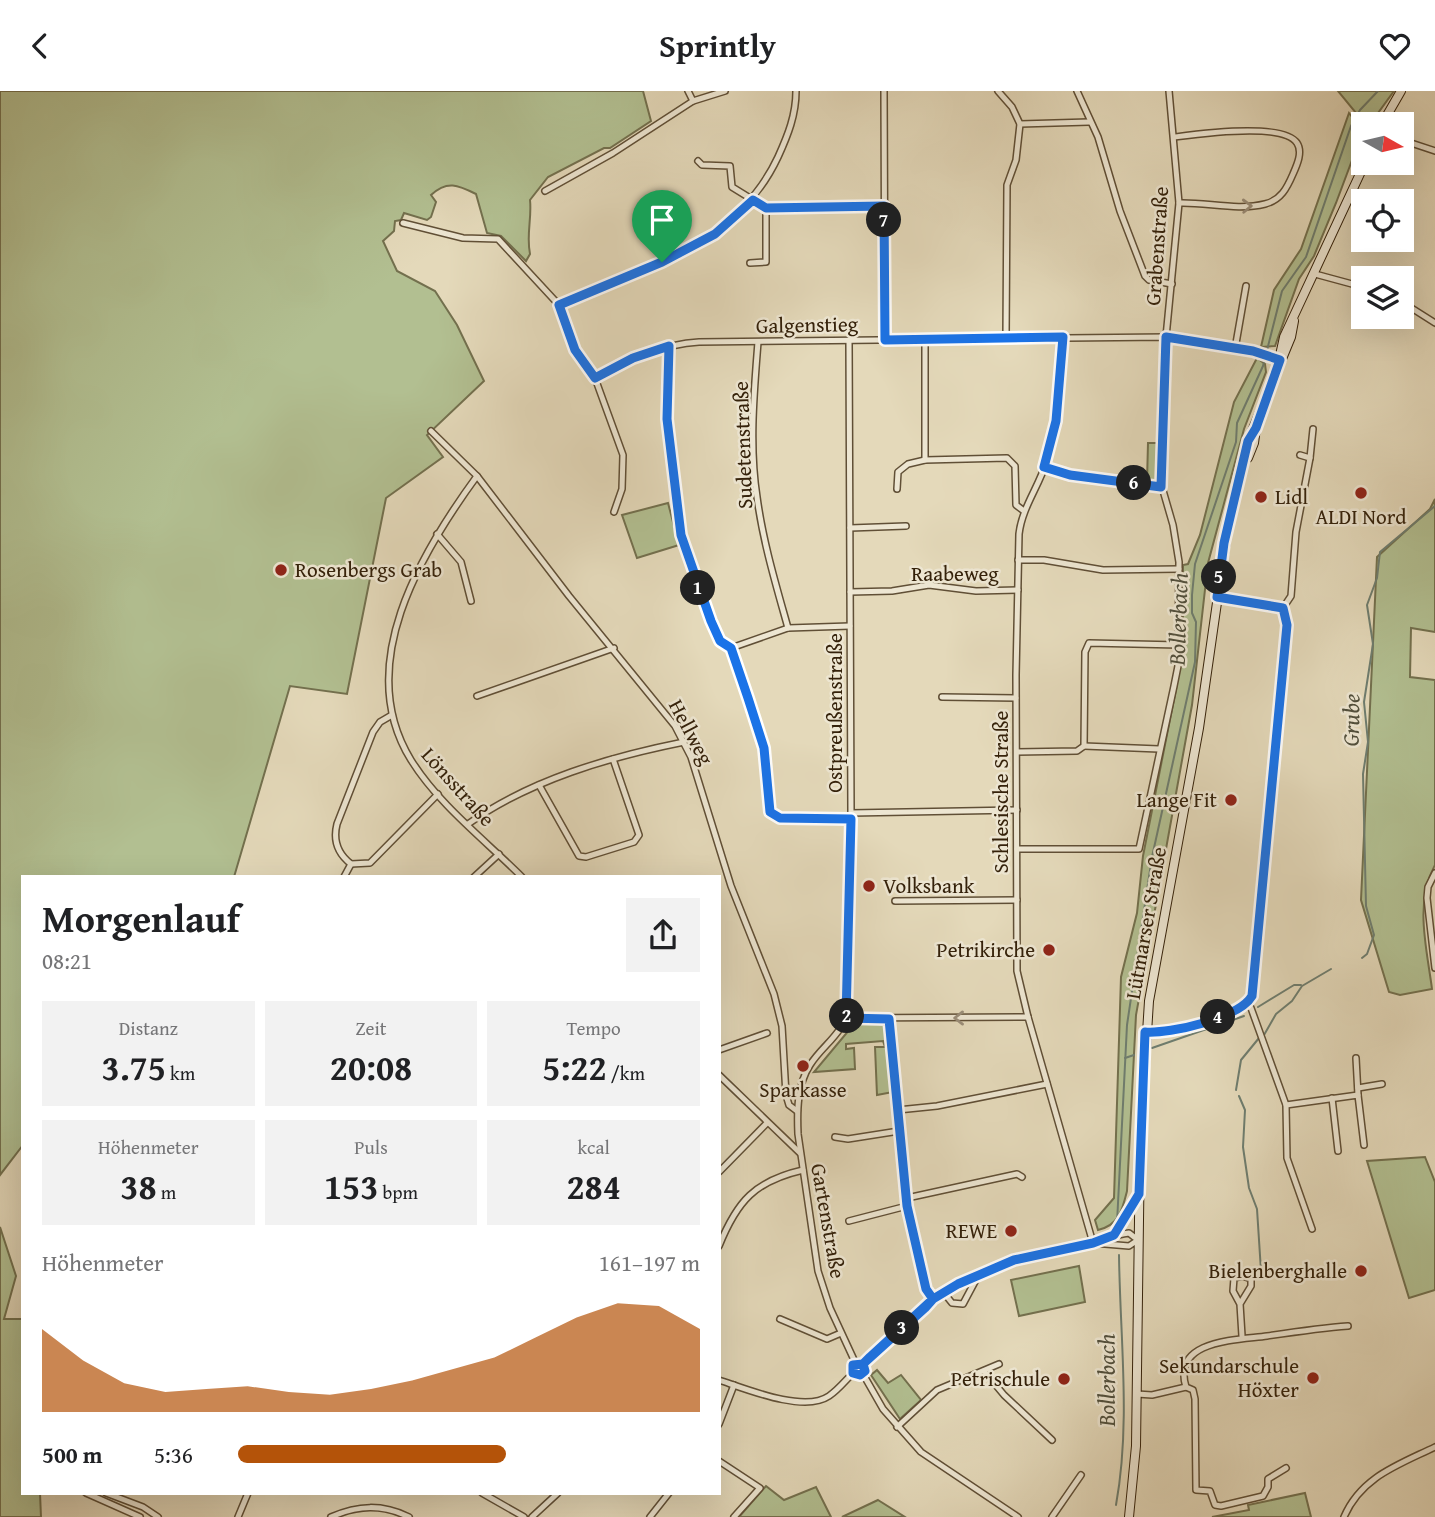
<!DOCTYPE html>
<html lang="de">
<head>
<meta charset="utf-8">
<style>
	:root { --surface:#fff; --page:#f2f2f2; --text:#202124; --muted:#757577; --accent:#b45309 }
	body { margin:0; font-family:"Gentium Book Plus",serif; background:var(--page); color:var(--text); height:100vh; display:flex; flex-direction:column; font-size:26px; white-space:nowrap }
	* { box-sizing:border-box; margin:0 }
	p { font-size:23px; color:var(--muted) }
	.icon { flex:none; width:38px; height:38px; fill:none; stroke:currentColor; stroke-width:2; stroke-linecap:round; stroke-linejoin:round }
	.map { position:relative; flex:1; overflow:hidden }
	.panel { position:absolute; left:21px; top:784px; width:700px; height:620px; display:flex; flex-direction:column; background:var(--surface); border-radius:0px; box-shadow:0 7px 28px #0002 }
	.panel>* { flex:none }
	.needle { width:46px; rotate:98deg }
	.controls { position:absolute; left:1351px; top:21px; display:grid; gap:14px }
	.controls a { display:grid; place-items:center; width:63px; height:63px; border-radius:0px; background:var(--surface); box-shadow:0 7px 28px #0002; font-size:35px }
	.pin { position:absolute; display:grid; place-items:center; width:60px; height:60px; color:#fff; margin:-72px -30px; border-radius:50% 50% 50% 0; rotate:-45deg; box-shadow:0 0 7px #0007 }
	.pin .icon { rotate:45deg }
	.km { position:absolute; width:35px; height:35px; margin:-18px; border-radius:50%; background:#222; color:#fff; font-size:19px; line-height:35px; text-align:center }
	.round { display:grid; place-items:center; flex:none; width:74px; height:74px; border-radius:0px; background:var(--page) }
	.head { display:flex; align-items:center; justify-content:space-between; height:119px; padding:0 21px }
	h1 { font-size:38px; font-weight:800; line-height:52px }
	.stats { display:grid; grid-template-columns:repeat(3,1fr); gap:10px; height:119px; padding:7px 21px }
	.stats div { display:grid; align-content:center; border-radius:0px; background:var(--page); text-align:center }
	.stats b { font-size:35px; font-weight:800 }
	.stats small { font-size:19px; font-weight:400 }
	.stats p { font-size:19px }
	.chart { height:196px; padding:14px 21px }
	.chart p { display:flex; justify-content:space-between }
	.chart svg { width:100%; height:126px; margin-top:7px; fill:var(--accent); opacity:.7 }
	ul { padding:0 21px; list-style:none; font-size:23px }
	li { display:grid; grid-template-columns:112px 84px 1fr; align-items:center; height:52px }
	li i { height:18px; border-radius:9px; background:var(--accent) }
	header { display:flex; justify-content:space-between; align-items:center; height:91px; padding:0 21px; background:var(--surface); font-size:32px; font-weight:800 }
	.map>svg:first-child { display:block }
</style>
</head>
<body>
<header><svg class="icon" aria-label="back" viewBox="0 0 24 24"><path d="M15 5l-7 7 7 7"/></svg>Sprintly<svg class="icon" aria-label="heart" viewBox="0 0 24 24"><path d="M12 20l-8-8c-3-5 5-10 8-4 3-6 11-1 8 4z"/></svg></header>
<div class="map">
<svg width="1435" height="1426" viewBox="0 0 1435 1426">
	<rect width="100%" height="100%" fill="#e4d9ba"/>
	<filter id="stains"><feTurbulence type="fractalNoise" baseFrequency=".00286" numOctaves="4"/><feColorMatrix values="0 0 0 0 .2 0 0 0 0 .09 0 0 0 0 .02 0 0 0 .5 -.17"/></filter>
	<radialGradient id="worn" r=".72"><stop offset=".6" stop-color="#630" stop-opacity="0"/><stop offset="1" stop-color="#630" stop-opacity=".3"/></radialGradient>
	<g fill="#b2bf91" stroke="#73704e" stroke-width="2">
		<path d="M0,0H643L651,30L610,57H604L548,86L530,109C532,128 526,144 530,163L526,170L501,145L487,142L476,103C458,94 447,89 431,104L436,111L431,126L427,129L404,122L401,129L395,130L394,140L383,150L397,180L435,200L457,234L484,290L427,344L443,366L386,407L347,603L290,595L234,786H23V1054L0,1084Z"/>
		<polygon points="1338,0 1394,0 1370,33 1365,33"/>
		<polygon points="1349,22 1363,40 1336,112 1314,165 1299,188 1275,255 1261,256 1274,199 1301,158"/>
		<path d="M1257,267L1265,273L1266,281L1244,338L1208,472L1192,614L1136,924L1127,1100C1122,1120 1119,1134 1098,1139L1095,1129L1114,1107L1121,886L1137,822L1143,765L1176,598L1183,553V474L1188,473L1200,444L1234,311Z"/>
		<polygon points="1148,352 1160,352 1159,392 1147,391"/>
		<path d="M1435,408V541L1411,537L1410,586L1435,589V774C1414,812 1427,858 1432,898L1400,904L1389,901L1361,809L1377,466L1430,418Z"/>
		<polygon points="668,412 679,454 637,467 622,424"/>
		<polygon points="853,929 886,930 893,1001 877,1004 875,956 885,956 883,950 846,953 846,958 854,957 855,978 814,981 850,938"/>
		<polygon points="1425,1066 1435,1091 1435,1199 1409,1207 1367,1070"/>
		<polygon points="0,1136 16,1185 4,1228 23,1228 23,1402 40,1402 41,1426 0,1426"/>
		<polygon points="1079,1175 1085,1211 1019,1225 1011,1189"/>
		<polygon points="877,1279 888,1292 901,1284 921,1309 900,1328 871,1284"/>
		<polygon points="766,1395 784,1409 816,1396 831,1426 739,1426"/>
		<polygon points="1305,1402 1311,1426 1212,1426 1249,1419 1248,1414"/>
		<polygon points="878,1409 905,1426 842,1426"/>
	</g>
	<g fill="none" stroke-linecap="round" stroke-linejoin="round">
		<g stroke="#6e7d6f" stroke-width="2">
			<polyline points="1362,867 1367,863 1374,844 1366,815 1363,683 1368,651 1364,611 1373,553 1367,514 1377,487 1380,461 1435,415"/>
			<polyline points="1258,916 1294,894 1301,894"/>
			<polyline points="1264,944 1276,923 1292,910 1302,895 1331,878"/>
			<polyline points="1152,957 1244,925"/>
			<polyline points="1125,967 1134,964"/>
			<polyline points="1236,999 1241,969 1259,947"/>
			<polyline points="1239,1005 1245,1019 1243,1056 1249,1097 1257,1118 1261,1180"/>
			<polyline points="1117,1132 1127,934 1152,766 1195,571 1196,531 1192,522 1192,504 1195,473 1236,351 1237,332 1263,275 1282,200 1306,166 1351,35 1360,19 1378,0"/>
			<path d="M1116,1414C1131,1331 1120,1248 1119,1164"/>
		</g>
		<g stroke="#604f36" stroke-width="8">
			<g id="street">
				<polyline points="688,0 693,10"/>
				<polyline points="884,0 885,249"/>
				<polyline points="998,0 1012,16 1020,33 1016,69 1007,94 1006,247"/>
				<polyline points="1077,0 1098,46 1120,120 1145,185 1149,189 1172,193"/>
				<polyline points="1020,33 1089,31"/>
				<path d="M1175,46C1197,43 1283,31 1297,52C1303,61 1297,74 1293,83C1287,97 1281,109 1265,113C1237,120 1207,111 1179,112"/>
				<polyline points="1402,49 1435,60"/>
				<polyline points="698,70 702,74 730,75 732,96 766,117 766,171 750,172"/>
				<polyline points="545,100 613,62 693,10 725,0"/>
				<polyline points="766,117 884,115"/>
				<polyline points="403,132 463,147 498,148 559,214 575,259 595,287 623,364 622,398 614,421"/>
				<polyline points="1315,183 1363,196"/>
				<polyline points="1402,211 1435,232"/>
				<path d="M559,214C643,174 735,158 778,66C788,44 796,24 796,0"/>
				<path d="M1064,246C1059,289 1058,331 1046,372C1038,397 1022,417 1019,443L1016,584L1017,880L1028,926L1093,1152"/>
				<path d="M849,250L851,722L848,915C845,943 824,952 810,974C797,994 797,1020 798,1043L818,1180L830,1217L855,1271"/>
				<path d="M758,251C754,302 749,355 757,406C763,451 776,494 788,537"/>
				<polyline points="669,255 667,328 681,444 711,530 720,549 731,557 748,607 764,657 770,721 780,727 851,728"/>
				<polyline points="1235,258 1246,195"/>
				<path d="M595,287C628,270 661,253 699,251L1166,246L1253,260L1280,269"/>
				<polyline points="431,340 477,385 569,505 675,635 691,666 731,795 774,903 782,935 786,1004 789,1014 797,1020"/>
				<polyline points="1310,367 1313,338"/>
				<polyline points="925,369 925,248"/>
				<polyline points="1044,376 1070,384 1162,396"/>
				<path d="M477,385C420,463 353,575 411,669C439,714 485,749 522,786"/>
				<polyline points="897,398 898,381 908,373 925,369 1007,367 1015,375 1016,414 1024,420"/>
				<polyline points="850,437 906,435"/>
				<polyline points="437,443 461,471 471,510"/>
				<polyline points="1018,469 1044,469 1103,479 1179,478"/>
				<polyline points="850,501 892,500 929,494 976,500 1018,499"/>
				<polyline points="1283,517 1291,505 1296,441 1310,367 1300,364"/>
				<polyline points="731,557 788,537 850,535"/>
				<polyline points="477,605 614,557"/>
				<polyline points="942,606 1016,607"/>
				<path d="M392,624L380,631L373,641L337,733C333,749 338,763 351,773L370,772L438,703"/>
				<polyline points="1084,655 1159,658"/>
				<polyline points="1017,661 1077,660 1084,655 1085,561 1089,552 1179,554"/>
				<polyline points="539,694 579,765 586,766 634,751 639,744 613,668"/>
				<polyline points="851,722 1017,719"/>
				<path d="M468,733C530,689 609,666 684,651"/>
				<polyline points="1017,758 1139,758 1174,595 1178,575 1179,471 1173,434 1162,396 1166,246 1179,112 1169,0"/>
				<polyline points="1435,782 1428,796 1427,807 1435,877"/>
				<polyline points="344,786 351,773"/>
				<polyline points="474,786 499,763"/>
				<polyline points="895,810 1017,809"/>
				<polyline points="1247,914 1251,917 1286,1014 1287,1067 1312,1138"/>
				<polyline points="847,927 1028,926"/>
				<polyline points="889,928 907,1115 926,1197 933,1208"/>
				<path d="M1146,941C1166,942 1234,928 1247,913C1252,907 1253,899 1255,892L1287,534L1283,517L1217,506"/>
				<polyline points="719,959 767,942"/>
				<polyline points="1356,967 1358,1004"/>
				<polyline points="719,984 800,1062"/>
				<polyline points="1358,997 1382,993"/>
				<polyline points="1332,1007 1338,1060"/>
				<polyline points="1286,1014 1358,1004 1364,1054"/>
				<polyline points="898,1019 937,1015 1047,993"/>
				<polyline points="835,1046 848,1048 899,1040"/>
				<polyline points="719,1081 767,1032"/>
				<polyline points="907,1107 1017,1083 1022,1086"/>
				<polyline points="849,1130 907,1115"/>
				<polyline points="1114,1144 1139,1103"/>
				<path d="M719,1155C737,1110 755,1090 803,1079"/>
				<polyline points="944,1202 952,1212 963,1213 979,1183"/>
				<polyline points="1240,1213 1251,1195 1251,1188 1243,1185 1234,1187 1233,1200 1240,1213 1242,1245"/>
				<polyline points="780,1228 827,1248 841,1242"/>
				<circle cx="858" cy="1278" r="7"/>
				<path d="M863,1273C886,1252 910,1224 935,1207C982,1176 1033,1163 1087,1153C1102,1150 1113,1144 1129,1142L1138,1149L1129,1155L1093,1152"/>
				<polyline points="984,1280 1004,1304 1052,1349"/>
				<polyline points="863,1283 883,1318 921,1361 1018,1426"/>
				<path d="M719,1289C746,1298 804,1322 829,1305C838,1299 846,1289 853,1282"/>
				<polyline points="1137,1303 1152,1304 1186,1296"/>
				<polyline points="719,1333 734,1294"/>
				<polyline points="897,1336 937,1299 999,1273"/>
				<polyline points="719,1370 760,1397 734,1426"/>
				<path d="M1286,1377L1268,1388V1396L1263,1405L1221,1415L1215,1414L1210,1400L1196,1399L1195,1308L1193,1299L1186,1296C1171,1248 1239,1249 1267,1245C1294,1241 1321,1237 1348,1235"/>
				<polyline points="86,1402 140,1426"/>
				<polyline points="106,1402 143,1416 158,1426"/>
				<polyline points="482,1402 524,1426"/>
				<polyline points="238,1426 248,1402"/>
				<path d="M331,1426C358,1414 382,1413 409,1426"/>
				<polyline points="532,1426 558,1402"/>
				<polyline points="650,1426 669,1402"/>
				<polyline points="1052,1426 1081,1384"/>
				<path d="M1344,1426C1361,1386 1398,1374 1435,1356"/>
			</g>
		</g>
		<g stroke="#34210a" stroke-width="10">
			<g id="secondary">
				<polyline points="1382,33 1401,0"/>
				<polyline points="1280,264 1284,246 1365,72"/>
				<polyline points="1248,367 1254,352 1256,337"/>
				<polyline points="1129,1426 1136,1355 1140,1054 1149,910 1199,637 1230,421 1248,350 1291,246 1294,230"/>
			</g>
		</g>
		<use href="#street" stroke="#ede6d2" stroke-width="5"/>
		<use href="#secondary" stroke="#ede6d2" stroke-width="8"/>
	</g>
	<defs><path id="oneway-chevron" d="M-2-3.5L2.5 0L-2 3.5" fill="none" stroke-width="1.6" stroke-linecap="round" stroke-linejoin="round" transform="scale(1.75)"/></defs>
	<g stroke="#9a8d78">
		<use href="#oneway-chevron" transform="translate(1247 115) rotate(-2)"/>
		<use href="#oneway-chevron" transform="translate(959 927) rotate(-180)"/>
	</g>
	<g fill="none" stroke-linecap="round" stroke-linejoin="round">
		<g stroke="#fff" stroke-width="14">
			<path id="route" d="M662,171L559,214L575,259L595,287L633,267L669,255L667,328L681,444L711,530L720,550L731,557L748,607L764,657L770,721L780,727L851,728L846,927L889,928L907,1115L926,1198L933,1208L925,1217L863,1273L853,1274V1282L860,1284L865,1280L863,1273L870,1266L933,1208L958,1193L1014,1169L1093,1152L1114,1144L1139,1103L1145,941C1171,943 1239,927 1252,905L1287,534L1283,517L1217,506L1224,452L1248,350L1256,337L1280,269L1253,260L1166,246L1161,396L1070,384L1044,376L1056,330L1063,246L885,249L884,115L766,117L753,109L715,143L662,171"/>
		</g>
		<use href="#route" stroke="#1a73e8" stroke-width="9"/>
	</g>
	<g fill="#8f2418" stroke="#ede6d2" stroke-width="2.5">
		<circle cx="1361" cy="402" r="7"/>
		<circle cx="1261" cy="406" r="7"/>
		<circle cx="281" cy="479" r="7"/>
		<circle cx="1231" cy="709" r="7"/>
		<circle cx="869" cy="795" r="7"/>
		<circle cx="1049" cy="859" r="7"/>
		<circle cx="803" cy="975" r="7"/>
		<circle cx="1011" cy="1140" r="7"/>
		<circle cx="1361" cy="1180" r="7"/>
		<circle cx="1313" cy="1287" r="7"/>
		<circle cx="1064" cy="1288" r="7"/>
	</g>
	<g text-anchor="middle" stroke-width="5" stroke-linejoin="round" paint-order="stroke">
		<g font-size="21" fill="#34210a" stroke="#ede6d2">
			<text transform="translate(1157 155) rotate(-86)" y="7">Grabenstraße</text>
			<text transform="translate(807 234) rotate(-1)" y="7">Galgenstieg</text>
			<text transform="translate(743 354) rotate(-92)" y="7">Sudetenstraße</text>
			<text x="955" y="490">Raabeweg</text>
			<text transform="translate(835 622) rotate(-90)" y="7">Ostpreußenstraße</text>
			<text transform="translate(691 641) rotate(62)" y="7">Hellweg</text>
			<text transform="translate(458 696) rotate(48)" y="7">Lönsstraße</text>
			<text transform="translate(1001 701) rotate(-90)" y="7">Schlesische Straße</text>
			<text transform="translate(1146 832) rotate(-80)" y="7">Lütmarser Straße</text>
			<text transform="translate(828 1130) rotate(80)" y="7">Gartenstraße</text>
		</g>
		<g font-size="21" fill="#34210a" stroke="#ede6d2" text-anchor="end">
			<text x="1275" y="413" text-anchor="start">Lidl</text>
			<text x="1361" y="433" text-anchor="middle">ALDI Nord</text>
			<text x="295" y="486" text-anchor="start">Rosenbergs Grab</text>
			<text x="1217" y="716">Lange Fit</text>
			<text x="883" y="802" text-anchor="start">Volksbank</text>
			<text x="1035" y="866">Petrikirche</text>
			<text x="803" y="1006" text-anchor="middle">Sparkasse</text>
			<text x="997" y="1147">REWE</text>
			<text x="1347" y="1187">Bielenberghalle</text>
			<text x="1299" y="1282">Sekundarschule<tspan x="1299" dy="24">Höxter</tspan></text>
			<text x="1050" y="1295">Petrischule</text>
		</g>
		<g font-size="23" font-style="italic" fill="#514f3c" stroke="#ede6d2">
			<text transform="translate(1178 528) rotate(-88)" y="8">Bollerbach</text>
			<text transform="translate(1351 629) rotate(-89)" y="8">Grube</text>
			<text transform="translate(1107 1289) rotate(-90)" y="8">Bollerbach</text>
		</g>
	</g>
	<rect width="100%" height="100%" filter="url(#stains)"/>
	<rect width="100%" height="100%" fill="url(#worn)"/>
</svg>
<div class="controls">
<a><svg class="needle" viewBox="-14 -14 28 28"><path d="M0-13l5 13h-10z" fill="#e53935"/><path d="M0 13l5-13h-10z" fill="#757577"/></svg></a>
<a><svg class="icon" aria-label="locate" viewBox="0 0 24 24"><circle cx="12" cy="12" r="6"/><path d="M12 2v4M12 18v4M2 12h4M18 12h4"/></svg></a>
<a><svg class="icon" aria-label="layers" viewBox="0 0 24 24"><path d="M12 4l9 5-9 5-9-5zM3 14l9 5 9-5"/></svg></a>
</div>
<div class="pin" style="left:662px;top:171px;background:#1e9e55"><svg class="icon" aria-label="arrive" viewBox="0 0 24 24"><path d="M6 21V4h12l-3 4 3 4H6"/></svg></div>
<b class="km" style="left:698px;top:497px">1</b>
<b class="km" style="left:847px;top:925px">2</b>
<b class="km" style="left:902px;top:1237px">3</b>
<b class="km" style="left:1218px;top:926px">4</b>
<b class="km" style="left:1219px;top:486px">5</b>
<b class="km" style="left:1134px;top:392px">6</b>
<b class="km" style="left:884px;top:129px">7</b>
<section class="panel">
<div class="head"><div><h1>Morgenlauf</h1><p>08:21</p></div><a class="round"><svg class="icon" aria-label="share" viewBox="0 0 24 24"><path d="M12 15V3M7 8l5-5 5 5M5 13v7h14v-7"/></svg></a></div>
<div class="stats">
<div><p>Distanz</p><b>3.75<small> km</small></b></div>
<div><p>Zeit</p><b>20:08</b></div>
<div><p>Tempo</p><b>5:22<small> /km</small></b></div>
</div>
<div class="stats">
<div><p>Höhenmeter</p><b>38<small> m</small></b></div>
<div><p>Puls</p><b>153<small> bpm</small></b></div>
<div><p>kcal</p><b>284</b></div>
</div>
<div class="chart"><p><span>Höhenmeter</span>161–197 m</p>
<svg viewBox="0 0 160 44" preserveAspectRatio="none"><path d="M0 44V15L10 26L20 34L30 37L40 36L50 35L60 37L70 38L80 36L90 33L100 29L110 25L120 18L130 11L140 6L150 7L160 15V44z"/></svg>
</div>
<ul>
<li><b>500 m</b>5:36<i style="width:58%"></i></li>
</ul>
</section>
</div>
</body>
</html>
